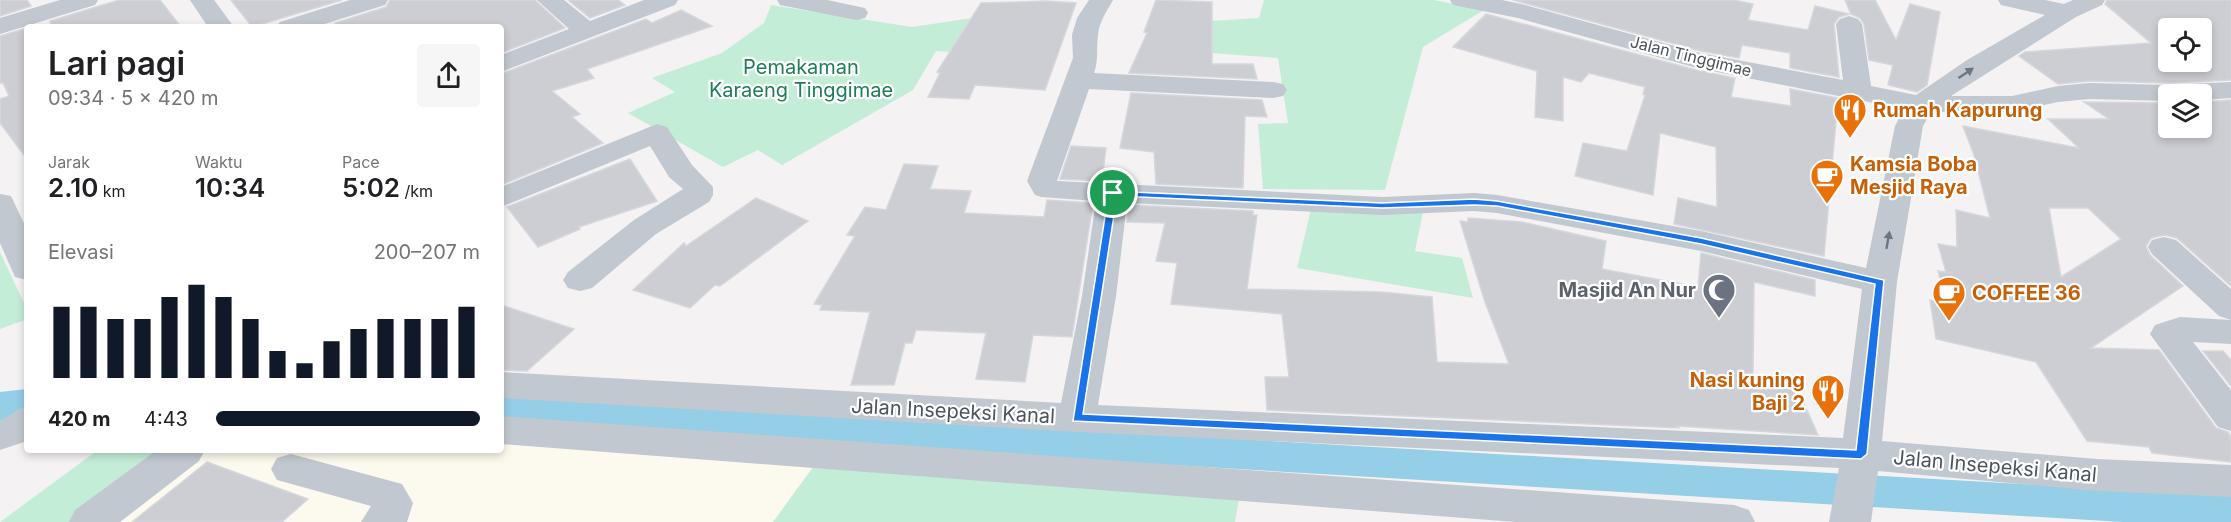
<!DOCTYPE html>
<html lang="id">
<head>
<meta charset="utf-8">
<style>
	:root { --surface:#fff; --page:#f6f6f6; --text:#202124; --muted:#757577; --accent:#111827 }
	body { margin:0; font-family:Inter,sans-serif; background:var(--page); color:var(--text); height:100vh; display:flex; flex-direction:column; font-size:22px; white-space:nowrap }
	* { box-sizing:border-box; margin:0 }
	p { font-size:20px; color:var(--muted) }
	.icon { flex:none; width:33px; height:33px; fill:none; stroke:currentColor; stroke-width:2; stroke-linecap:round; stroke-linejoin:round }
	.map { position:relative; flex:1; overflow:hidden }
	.drawer { position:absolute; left:24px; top:24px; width:480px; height:429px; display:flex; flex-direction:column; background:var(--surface); border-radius:6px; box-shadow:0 3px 9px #0003 }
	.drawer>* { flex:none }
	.buttons { position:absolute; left:2158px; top:18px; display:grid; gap:12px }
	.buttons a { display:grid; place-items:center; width:54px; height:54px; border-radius:6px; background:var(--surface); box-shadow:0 3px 9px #0003; font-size:30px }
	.pin { position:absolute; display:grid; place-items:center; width:51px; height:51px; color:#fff; margin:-26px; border:3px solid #fff; border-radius:50%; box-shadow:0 2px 6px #0007 }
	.round { display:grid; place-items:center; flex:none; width:63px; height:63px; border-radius:6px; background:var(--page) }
	.head { display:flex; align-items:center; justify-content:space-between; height:102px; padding:0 24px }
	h1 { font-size:33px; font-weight:600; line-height:45px }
	.figures { display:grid; grid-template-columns:repeat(3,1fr); gap:9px; height:102px; padding:6px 24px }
	.figures div { display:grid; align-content:center }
	.figures b { font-size:26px; font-weight:600 }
	.figures small { font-size:16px; font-weight:400 }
	.figures p { font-size:16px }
	.chart { height:168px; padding:12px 24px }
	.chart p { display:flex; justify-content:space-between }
	.chart svg { width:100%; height:108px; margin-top:6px; stroke:var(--accent); stroke-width:6 }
	ul { padding:0 24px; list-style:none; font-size:20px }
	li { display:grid; grid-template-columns:96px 72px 1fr; align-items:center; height:45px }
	li i { height:15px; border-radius:8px; background:var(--accent) }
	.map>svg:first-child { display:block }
</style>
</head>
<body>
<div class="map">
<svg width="2231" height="522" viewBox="0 0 2231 522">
	<rect width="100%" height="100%" fill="#f4f2f2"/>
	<polygon fill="#fcf9ee" points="501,443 816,463 773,522 92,522 189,450 501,450"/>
	<g fill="#c4edd8">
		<polygon points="1264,0 1434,0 1484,10 1423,47 1385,190 1263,189 1258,124 1288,123 1278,58 1211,53 1210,21 1259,18"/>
		<polygon points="771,5 912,27 972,18 1003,55 936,51 913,90 782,165 758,150 723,167 628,113 675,92 652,78 722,53 764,23"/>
		<polygon points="1311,209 1423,212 1415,251 1462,258 1473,298 1297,268"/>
		<polygon points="0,252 25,305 25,320 0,329"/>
		<polygon points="98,450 142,450 160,455 73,522 0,522"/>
		<polygon points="816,463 1239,499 1235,522 773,522"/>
	</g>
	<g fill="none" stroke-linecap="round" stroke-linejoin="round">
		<g fill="#94cee7" fill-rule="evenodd">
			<polygon points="27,389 27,417 0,420 0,392"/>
			<polygon points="501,397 2231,496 2231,522 2123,522 501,425"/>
		</g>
	</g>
	<g fill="#ccced4" stroke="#d6d7dc" stroke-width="1.5" fill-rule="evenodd">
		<polygon points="0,0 27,0 31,6 0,16"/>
		<polygon points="119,0 160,0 181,27 51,27 50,21"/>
		<polygon points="231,0 342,0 252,27"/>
		<polygon points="390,0 535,0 565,28 501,53 501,27 340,27 335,23 386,7"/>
		<polygon points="568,0 618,0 625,5 590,18"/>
		<polygon points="1156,0 1212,2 1212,64 1253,64 1257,79 1129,73 1147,33 1144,32"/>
		<polygon points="1513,0 1734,0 1753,4 1748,20 1808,30 1815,6 1849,14 1839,17 1834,24 1839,77 1790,68 1790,53 1742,45 1739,58 1701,51"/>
		<polygon points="1845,0 1875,0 1896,40 1910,4 1940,12 1927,85 1917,92 1888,85 1893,65 1869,60 1864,24 1860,18 1851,14"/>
		<path d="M2107,0H2231V80L2170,83L2089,81L2058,84L2019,56L2025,52L2151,43L2105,4ZM2169,28H2202V62H2169Z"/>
		<polygon points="1047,1 1076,3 1045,90 975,85 969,99 928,97 940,73 937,72 981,3"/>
		<polygon points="681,10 712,26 587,69 594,78 552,91 580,114 572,117 603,143 501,185 501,74 646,19 652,23"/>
		<polygon points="1486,14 1696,70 1735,78 1731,97 1791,106 1790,89 1838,98 1824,256 1674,224 1678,198 1717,207 1716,147 1660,133 1653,195 1575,176 1583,143 1627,151 1645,95 1643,94 1645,87 1589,73 1581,82 1563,77 1563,121 1535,117 1537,71 1453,47"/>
		<polygon points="27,28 27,159 0,123 0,99 9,96 3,83 0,83 0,36"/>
		<polygon points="1131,93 1262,100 1267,117 1245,116 1243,188 1156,184 1154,152 1120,148"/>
		<path d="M2231,100V286L2177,238L2165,235L2151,238L2146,246L2150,255L2183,286L2091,348L2159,350L2216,428L2228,432L2231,437V462L2152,453L2149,447L2087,441L2036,362L1936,339L1930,300L1947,304L1938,271L1946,272L1938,244L1957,247L1956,210L1990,218L1974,155L1963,126L2079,148L2048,119H2109L2084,102L2169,103V128H2202V102ZM2049,208H2088L2121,239L2061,277Z"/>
		<polygon points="1071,146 1106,148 1102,181 1060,179"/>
		<polygon points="630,159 657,201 579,227 580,229 538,247 507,207"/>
		<polygon points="904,164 938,166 930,189 971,191 964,213 1044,217 1047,200 1093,203 1072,337 1033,335 1025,382 976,379 986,333 916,330 912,343 905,343 894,385 851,385 870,312 820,310 822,305 814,304 855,236 847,235 865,207 886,210"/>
		<polygon points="756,198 808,221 720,286 715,285 690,308 633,290 684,243 686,246"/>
		<polygon points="1129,205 1253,211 1253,215 1257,215 1247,289 1381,292 1432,297 1437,362 1509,364 1485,302 1460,221 1468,222 1468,218 1522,222 1606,241 1602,269 1698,287 1701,253 1815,280 1815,296 1754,282 1753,376 1793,379 1818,435 1677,426 1679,428 1267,410 1265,377 1289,377 1282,314 1171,304 1177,263 1156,261 1165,223 1127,222"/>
		<polygon points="501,305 574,329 527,371 501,370"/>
		<polygon points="2203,351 2223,351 2231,360 2231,386"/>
		<polygon points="207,462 308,499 282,522 132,522"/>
	</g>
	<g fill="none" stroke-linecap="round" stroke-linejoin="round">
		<g fill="#c1c8cf" fill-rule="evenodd">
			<polygon points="60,0 98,0 95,5 0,34 0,18"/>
			<polygon points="190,0 214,0 234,27 208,27"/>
			<polygon points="350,0 388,0 385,5 315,27 276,27 280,22"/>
			<polygon points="537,0 564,0 590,21 644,0 678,0 675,5 501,72 501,55 569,29"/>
			<polygon points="777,0 827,0 865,8 868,13 865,18 856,20 780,5"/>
			<path d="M1089,0H1113C1107,11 1099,22 1098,35C1096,49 1099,59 1094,73L1273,82L1283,84L1287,90L1283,96L1273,98L1089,89L1057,181L1382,197L1474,193L1497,195L1701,231L1866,268L1895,126L1904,109L1697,68L1518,18L1453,5L1450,0H1502L1521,4L1700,53L1843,80L1836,24L1840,19L1849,16L1858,19L1862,24L1871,86L1916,95L1967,60L2045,15L2001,5L1998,0H2045L2064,4L2073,0H2105L2102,5L2076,17L1951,96H2012L2058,86L2089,83L2170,85L2231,82V98L2202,100V94H2169V101L2089,99L2058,102L2012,112H1931L1923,126L1897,282L1882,441L2097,459L2231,465V497L2097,491L1878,471L1871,522H1829L1839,468L1077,432L501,398V372L1061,403L1082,296L1096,201L1041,197L1035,195L1027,181L1073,58L1072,35L1077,18ZM1127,203L1382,215L1474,211L1497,213L1701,251L1862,289L1843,438L1098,405L1116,296Z"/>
			<polygon points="657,124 667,127 692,165 713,187 713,195 709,202 656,234 592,288 580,291 568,288 563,280 568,272 634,220 683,189 669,177 650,146 501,207 501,187"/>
			<polygon points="0,194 11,196 27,230 27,280 15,277 0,243"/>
			<polygon points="2164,237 2176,240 2231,289 2231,320 2219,316 2152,254 2148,247 2152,240"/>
			<polygon points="2180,317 2231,320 2231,344 2193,342 2231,390 2231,431 2218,427 2150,334 2155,325"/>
			<path d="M27,406V441L0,450V420C10,417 13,410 27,406Z"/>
			<polygon points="501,416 1734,505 1749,510 1755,522 1516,522 501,444"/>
			<polygon points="157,450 205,450 199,461 120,522 69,522 75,510"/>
			<polygon points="291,454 402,484 413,503 407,522 361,522 371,506 277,480 271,469 277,458"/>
		</g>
	</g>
	<defs><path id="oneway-solid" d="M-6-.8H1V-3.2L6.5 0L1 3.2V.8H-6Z" transform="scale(1.5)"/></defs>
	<g fill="#6e7680">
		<use href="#oneway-solid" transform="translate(1966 73) rotate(-34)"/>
		<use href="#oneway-solid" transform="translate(1888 240) rotate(-80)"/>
	</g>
	<path fill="#1a73e8" stroke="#fff" stroke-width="1.5" fill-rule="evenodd" d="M1109,191L1382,203L1474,199L1497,201L1701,238L1884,280L1867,454L1861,459L1073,421ZM1117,196L1382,208L1474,205L1497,206L1701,244L1875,284L1856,450L1083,414Z"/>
	<defs>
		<g id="restaurant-pin" transform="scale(1.725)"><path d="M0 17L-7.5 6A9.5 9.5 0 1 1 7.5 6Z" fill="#e8710a" stroke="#fff"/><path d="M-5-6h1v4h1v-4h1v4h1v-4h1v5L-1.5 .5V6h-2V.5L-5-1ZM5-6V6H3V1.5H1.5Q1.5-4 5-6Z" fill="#fff"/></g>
		<g id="cafe-pin" transform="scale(1.725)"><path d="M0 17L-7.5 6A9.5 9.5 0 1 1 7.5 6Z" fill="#e8710a" stroke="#fff"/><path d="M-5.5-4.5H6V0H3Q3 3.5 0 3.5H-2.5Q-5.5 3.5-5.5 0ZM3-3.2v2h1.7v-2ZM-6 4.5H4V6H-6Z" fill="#fff"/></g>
		<g id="mosque-pin" transform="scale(1.725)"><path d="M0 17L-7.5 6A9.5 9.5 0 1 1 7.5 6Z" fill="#6b7280" stroke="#fff"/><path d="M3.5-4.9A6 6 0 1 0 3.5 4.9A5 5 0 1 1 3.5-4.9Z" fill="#fff"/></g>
	</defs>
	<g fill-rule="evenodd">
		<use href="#restaurant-pin" x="1850" y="110"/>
		<use href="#cafe-pin" x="1827" y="176"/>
		<use href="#mosque-pin" x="1719" y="290"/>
		<use href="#cafe-pin" x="1949" y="293"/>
		<use href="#restaurant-pin" x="1828" y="391"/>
	</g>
	<g text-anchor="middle" stroke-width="4.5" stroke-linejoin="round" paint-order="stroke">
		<g font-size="16" fill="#4b535e" stroke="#fff">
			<text transform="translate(1691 56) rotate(14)" y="6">Jalan Tinggimae</text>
		</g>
		<g font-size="20" fill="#1e7d56" stroke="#fff">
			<text x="801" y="74">Pemakaman<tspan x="801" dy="23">Karaeng Tinggimae</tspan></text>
		</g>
		<g font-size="20" font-weight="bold" fill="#c56008" stroke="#fff" text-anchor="start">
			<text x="1873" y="117">Rumah Kapurung</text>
			<text x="1850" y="171">Kamsia Boba<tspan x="1850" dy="23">Mesjid Raya</tspan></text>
			<text x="1972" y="300">COFFEE 36</text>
			<text x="1805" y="387" text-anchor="end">Nasi kuning<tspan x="1805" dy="23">Baji 2</tspan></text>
		</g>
		<g font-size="20" font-weight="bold" fill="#5b616d" stroke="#fff" text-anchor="end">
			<text x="1696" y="297">Masjid An Nur</text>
		</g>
		<g font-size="20" fill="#4b535e" stroke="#fff">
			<text transform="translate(953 411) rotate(3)" y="7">Jalan Insepeksi Kanal</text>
			<text transform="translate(1995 466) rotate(5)" y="7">Jalan Insepeksi Kanal</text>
		</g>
	</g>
</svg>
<div class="buttons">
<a><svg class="icon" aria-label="locate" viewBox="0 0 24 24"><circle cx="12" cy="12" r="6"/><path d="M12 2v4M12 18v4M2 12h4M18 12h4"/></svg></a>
<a><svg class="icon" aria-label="layers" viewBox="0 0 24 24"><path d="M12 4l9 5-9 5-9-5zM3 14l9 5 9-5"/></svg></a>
</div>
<div class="pin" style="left:1113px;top:193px;background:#1e9e55"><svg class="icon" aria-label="arrive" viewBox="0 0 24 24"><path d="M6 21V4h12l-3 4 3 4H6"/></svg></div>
<section class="drawer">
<div class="head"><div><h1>Lari pagi</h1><p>09:34 · 5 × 420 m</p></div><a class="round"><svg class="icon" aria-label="share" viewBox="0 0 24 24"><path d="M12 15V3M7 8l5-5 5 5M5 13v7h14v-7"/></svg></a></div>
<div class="figures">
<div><p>Jarak</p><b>2.10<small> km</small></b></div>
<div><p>Waktu</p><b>10:34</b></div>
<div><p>Pace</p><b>5:02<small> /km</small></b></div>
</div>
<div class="chart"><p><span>Elevasi</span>200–207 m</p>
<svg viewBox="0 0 160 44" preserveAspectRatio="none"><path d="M5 44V15M15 44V15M25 44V20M35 44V20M45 44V11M55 44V6M65 44V11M75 44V20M85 44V33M95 44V38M105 44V29M115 44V24M125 44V20M135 44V20M145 44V20M155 44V15"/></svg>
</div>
<ul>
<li><b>420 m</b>4:43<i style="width:100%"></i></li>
</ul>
</section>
</div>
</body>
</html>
